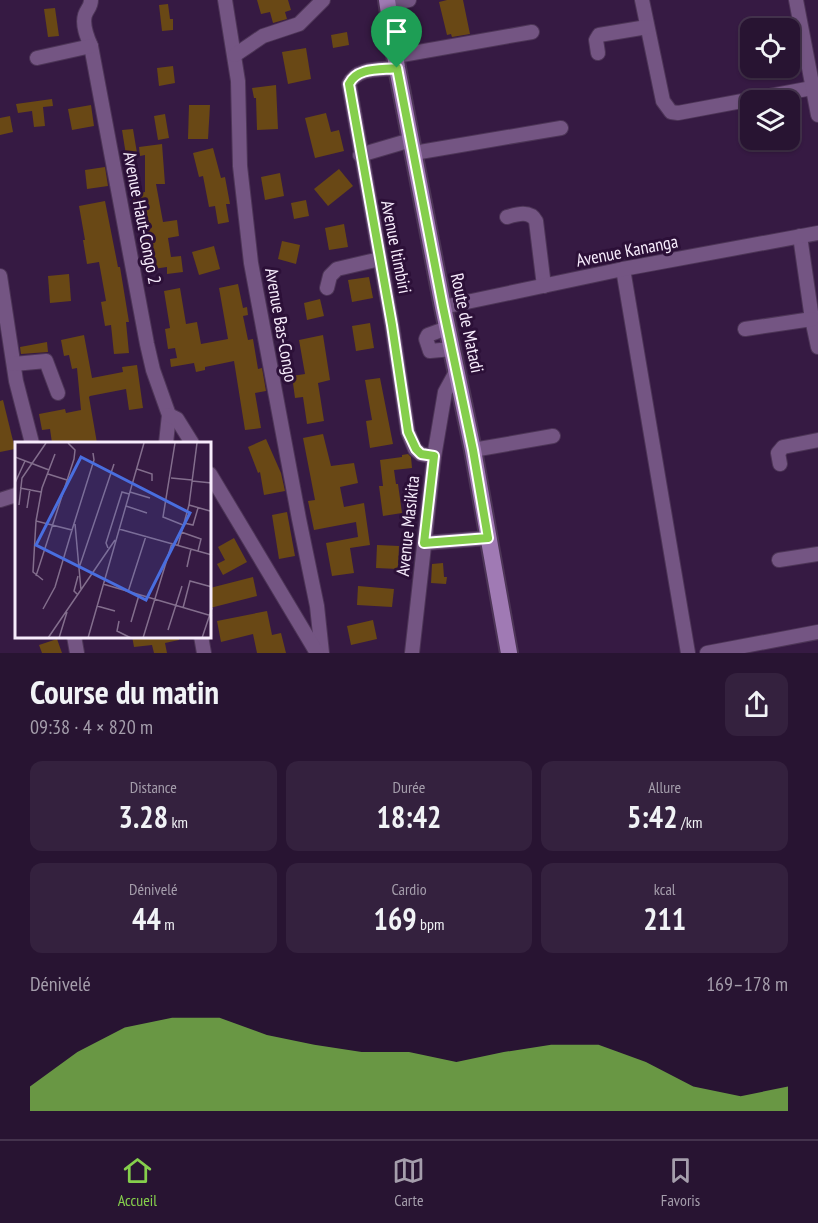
<!DOCTYPE html>
<html lang="fr">
<head>
<meta charset="utf-8">
<style>
	:root { --surface:#281432; --page:#34213e; --text:#f1f3f6; --muted:#a59eac; --line:#44334d; --accent:#85cf4c }
	body { margin:0; font-family:"PT Sans Narrow",sans-serif; background:var(--page); color:var(--text); height:100vh; display:flex; flex-direction:column; font-size:22px; white-space:nowrap }
	* { box-sizing:border-box; margin:0 }
	p { font-size:20px; color:var(--muted) }
	.icon { flex:none; width:33px; height:33px; fill:none; stroke:currentColor; stroke-width:2; stroke-linecap:round; stroke-linejoin:round }
	.map { position:relative; height:653px; overflow:hidden }
	.panel { display:flex; flex-direction:column; background:var(--surface); flex:1 }
	.panel>* { flex:none }
	.tools { position:absolute; left:740px; top:18px; display:grid; gap:12px }
	.tools a { display:grid; place-items:center; width:60px; height:60px; border-radius:12px; background:var(--surface); box-shadow:0 2px 4px #0004,0 0 0 2px var(--line); font-size:30px }
	.pin { position:absolute; display:grid; place-items:center; width:51px; height:51px; color:#fff; margin:-62px -26px; border-radius:50% 50% 50% 0; rotate:-45deg; box-shadow:0 0 6px #0007 }
	.pin .icon { rotate:45deg }
	.round { display:grid; place-items:center; flex:none; width:63px; height:63px; border-radius:12px; background:var(--page) }
	.summary { display:flex; align-items:center; justify-content:space-between; height:102px; padding:0 30px }
	h1 { font-size:33px; font-weight:700; line-height:45px }
	.stats { display:grid; grid-template-columns:repeat(3,1fr); gap:9px; height:102px; padding:6px 30px }
	.stats div { display:grid; align-content:center; border-radius:12px; background:var(--page); text-align:center }
	.stats b { font-size:30px; font-weight:700 }
	.stats small { font-size:16px; font-weight:400 }
	.stats p { font-size:16px }
	.chart { height:168px; padding:12px 30px }
	.chart p { display:flex; justify-content:space-between }
	.chart svg { width:100%; height:108px; margin-top:6px; fill:var(--accent); opacity:.7 }
	.menu { display:flex; justify-content:space-around; align-items:center; height:84px; border-top:2px solid var(--line); background:var(--surface); font-size:16px; color:var(--muted) }
	.menu a { display:grid; justify-items:center; gap:3px }
	.menu .active { color:var(--accent) }
	.map>svg:first-child { display:block }
</style>
</head>
<body>
<div class="map">
<svg width="818" height="653" viewBox="0 0 818 653">
	<rect width="100%" height="100%" fill="#361a43"/>
	<g fill="#694815">
		<polygon points="257,0 288,0 291,10 285,12 287,19 273,23 270,12 261,14"/>
		<polygon points="447,0 463,0 470,34 452,37 451,34 447,35 439,2"/>
		<polygon points="168,4 170,19 173,19 173,30 162,31 159,5"/>
		<polygon points="55,8 59,36 48,37 44,9"/>
		<polygon points="347,32 349,45 333,48 331,35"/>
		<polygon points="306,48 311,79 288,84 282,52"/>
		<polygon points="173,66 175,83 159,86 157,68"/>
		<polygon points="276,85 278,129 257,130 256,98 254,98 252,88"/>
		<polygon points="52,99 53,106 43,107 45,126 34,127 32,111 18,113 16,104"/>
		<polygon points="91,105 94,126 72,130 68,109"/>
		<polygon points="189,105 210,105 208,139 188,139"/>
		<polygon points="326,113 331,132 339,130 344,151 315,158 305,118"/>
		<polygon points="165,114 169,138 158,140 154,116"/>
		<polygon points="10,116 13,132 0,135 0,118"/>
		<polygon points="133,129 137,153 126,155 122,130"/>
		<polygon points="162,144 165,184 156,184 163,222 177,220 179,236 168,238 171,257 181,256 183,272 167,274 167,267 153,269 150,248 145,249 140,221 137,221 132,194 145,192 145,155 140,156 139,147"/>
		<polygon points="213,148 221,178 225,177 230,204 226,204 229,222 218,224 215,206 209,207 203,176 199,177 193,153"/>
		<polygon points="105,167 108,186 87,189 85,170"/>
		<polygon points="339,169 353,186 328,206 314,189"/>
		<polygon points="280,173 284,196 265,200 261,177"/>
		<polygon points="306,200 309,216 294,219 291,203"/>
		<polygon points="105,201 118,267 120,267 129,322 126,322 129,353 114,354 111,325 105,326 101,302 106,301 99,262 87,264 83,240 85,240 79,206"/>
		<polygon points="344,224 348,247 329,250 325,228"/>
		<polygon points="282,241 300,245 296,264 278,259"/>
		<polygon points="214,246 220,269 199,275 192,252"/>
		<polygon points="69,274 71,301 50,303 48,276"/>
		<polygon points="369,277 373,298 352,302 348,280"/>
		<polygon points="238,284 243,308 247,307 248,315 243,316 248,340 253,339 258,369 262,368 266,391 255,393 261,428 245,430 234,361 205,367 205,370 196,372 194,363 171,367 170,359 177,358 175,348 168,349 165,329 170,328 164,291 180,288 186,324 197,322 201,344 228,339 219,288"/>
		<polygon points="320,299 324,316 307,320 304,303"/>
		<polygon points="370,323 374,348 356,351 352,326"/>
		<polygon points="84,335 92,378 123,372 122,367 137,365 143,408 129,410 126,389 90,396 89,397 97,443 52,443 50,429 42,430 39,414 65,409 66,413 81,410 77,368 72,369 69,355 64,356 61,340"/>
		<polygon points="323,335 330,380 318,383 324,421 307,424 303,397 295,398 292,376 305,374 299,340"/>
		<polygon points="47,342 48,352 21,354 20,347"/>
		<polygon points="380,378 393,444 370,448 366,421 372,420 365,380"/>
		<polygon points="3,400 15,449 0,452 0,401"/>
		<polygon points="323,434 331,466 354,463 358,483 340,487 344,507 364,503 370,545 350,548 354,573 332,576 326,543 358,537 356,522 314,530 308,501 315,500 303,438"/>
		<polygon points="266,439 281,473 285,491 264,495 260,472 258,473 248,447"/>
		<polygon points="408,454 411,457 412,468 394,470 396,484 398,484 402,513 383,516 379,486 383,486 380,460 402,457 402,455"/>
		<polygon points="287,512 295,556 279,559 272,515"/>
		<polygon points="234,538 247,562 223,575 217,564 225,560 218,547"/>
		<polygon points="377,545 399,546 398,569 376,568"/>
		<polygon points="443,563 444,577 447,577 446,584 431,583 432,564"/>
		<polygon points="253,577 257,596 210,608 210,588"/>
		<polygon points="358,586 394,589 392,607 357,605"/>
		<polygon points="267,611 272,635 281,633 286,653 257,653 253,634 221,642 217,621"/>
		<polygon points="373,620 377,639 351,645 347,626"/>
		<polygon points="132,636 179,636 179,640 165,643 167,653 154,653 152,645 134,647"/>
		<polygon points="57,639 62,653 42,653 39,645"/>
	</g>
	<g fill="none" stroke-linecap="round" stroke-linejoin="round">
		<g stroke="#4d3557" stroke-width="16">
			<g id="minor">
				<path d="M91,0C91,7 87,9 85,15C82,25 87,37 91,46L147,344L153,370L169,415L166,443"/>
				<polyline points="225,0 238,81 240,166 251,263 299,519 317,606 322,653"/>
				<polyline points="642,0 663,101 671,112 678,113 812,88"/>
				<polyline points="796,0 818,115"/>
				<polyline points="388,4 409,0"/>
				<polyline points="598,53 596,40 599,35 647,27"/>
				<polyline points="235,55 263,36 299,24 323,0"/>
				<polyline points="396,56 532,32"/>
				<polyline points="37,58 91,46"/>
				<path d="M397,68C380,70 357,67 349,84L392,325L408,432L415,449L421,454L434,457"/>
				<polyline points="414,153 561,128"/>
				<polyline points="360,155 411,140"/>
				<path d="M507,217C517,214 530,210 536,221L544,286"/>
				<polyline points="800,236 812,319 818,347"/>
				<polyline points="623,269 688,653"/>
				<polyline points="0,276 16,381 32,443"/>
				<polyline points="327,288 330,276 337,269 380,259"/>
				<polyline points="443,307 623,269 818,233"/>
				<polyline points="447,328 428,335 426,339 430,351 452,349"/>
				<polyline points="745,329 812,319"/>
				<polyline points="14,364 46,361 58,393"/>
				<polyline points="169,415 177,419 192,443"/>
				<polyline points="473,450 553,436"/>
				<polyline points="780,464 778,453 783,447 818,440"/>
				<polyline points="210,474 317,653"/>
				<polyline points="0,500 16,495"/>
				<polyline points="425,543 488,538"/>
				<polyline points="779,560 818,554"/>
				<polyline points="74,636 77,653"/>
				<polyline points="201,636 204,653"/>
				<polyline points="412,653 434,457 445,392 457,370"/>
				<polyline points="707,653 818,632"/>
			</g>
		</g>
		<g stroke="#4d3557" stroke-width="20">
			<polyline id="major" points="387,0 397,68 443,307 473,450 509,653"/>
		</g>
		<use href="#minor" stroke="#745583" stroke-width="14"/>
		<use href="#major" stroke="#a07ab4" stroke-width="16"/>
	</g>
	<g fill="none" stroke-linecap="round" stroke-linejoin="round">
		<g stroke="#fff" stroke-width="12">
			<path id="route" d="M397,68L443,307L473,450L488,538L424,543L434,456L421,454L416,449L408,432L392,325L349,84C357,67 380,70 397,68Z"/>
		</g>
		<use href="#route" stroke="#85cf4c" stroke-width="8"/>
	</g>
	<g text-anchor="middle" stroke-width="6" stroke-linejoin="round" paint-order="stroke">
		<g font-size="18" fill="#f7ecfc" stroke="#2c1038">
			<text transform="translate(142 218) rotate(79)" y="6">Avenue Haut-Congo 2</text>
			<text transform="translate(396 247) rotate(79)" y="6">Avenue Itimbiri</text>
			<text transform="translate(627 251) rotate(-11)" y="6">Avenue Kananga</text>
			<text transform="translate(467 323) rotate(78)" y="6">Route de Matadi</text>
			<text transform="translate(281 325) rotate(80)" y="6">Avenue Bas-Congo</text>
			<text transform="translate(408 526) rotate(-84)" y="6">Avenue Masikita</text>
		</g>
	</g>
	<g transform="translate(15 442)">
		<rect width="196" height="196" fill="#361a43"/>
		<path fill="none" stroke="#836e8d" stroke-width="1.5" d="M160,1L148,75L168,83M40,12L27,46L21,79L57,88L79,18L78,11M0,15L34,28M122,27L137,32V39M33,32L52,38M156,36L177,38M177,39L197,41M0,41L10,19M5,46L26,50M115,50L135,56M4,63L7,36L31,1M174,63L195,69M111,64L132,71M12,66L15,47M21,79L18,130L28,138M169,81L178,83L183,66M60,82L66,148M104,87L197,113M166,90L186,97L183,109M163,103L174,63L182,1M93,106L91,101L107,50L114,52M172,125L176,107M64,126L99,22M21,134L59,17L60,8L53,1M88,142L197,174M113,150L131,94M62,152L59,149L63,134M82,164L100,169M168,166L175,139L197,145M28,167L40,145L57,88M104,179L102,189L116,196M116,180L124,153M153,188L167,144M33,196L100,98M44,196L52,170M73,196L129,1M128,196L157,101M187,196L197,166"/>
		<path fill="#496edf" fill-opacity="0.15" stroke="#496edf" stroke-width="3" d="M66,15L175,71L131,158L21,103Z"/>
		<rect width="196" height="196" fill="none" stroke="#f7ecfc" stroke-width="3"/>
	</g>
</svg>
<div class="tools">
<a><svg class="icon" aria-label="locate" viewBox="0 0 24 24"><circle cx="12" cy="12" r="6"/><path d="M12 2v4M12 18v4M2 12h4M18 12h4"/></svg></a>
<a><svg class="icon" aria-label="layers" viewBox="0 0 24 24"><path d="M12 4l9 5-9 5-9-5zM3 14l9 5 9-5"/></svg></a>
</div>
<div class="pin" style="left:397px;top:68px;background:#1e9e55"><svg class="icon" aria-label="arrive" viewBox="0 0 24 24"><path d="M6 21V4h12l-3 4 3 4H6"/></svg></div>
</div>
<section class="panel">
<div class="summary"><div><h1>Course du matin</h1><p>09:38 · 4 × 820 m</p></div><a class="round"><svg class="icon" aria-label="share" viewBox="0 0 24 24"><path d="M12 15V3M7 8l5-5 5 5M5 13v7h14v-7"/></svg></a></div>
<div class="stats">
<div><p>Distance</p><b>3.28<small> km</small></b></div>
<div><p>Durée</p><b>18:42</b></div>
<div><p>Allure</p><b>5:42<small> /km</small></b></div>
</div>
<div class="stats">
<div><p>Dénivelé</p><b>44<small> m</small></b></div>
<div><p>Cardio</p><b>169<small> bpm</small></b></div>
<div><p>kcal</p><b>211</b></div>
</div>
<div class="chart"><p><span>Dénivelé</span>169–178 m</p>
<svg viewBox="0 0 160 44" preserveAspectRatio="none"><path d="M0 44V34L10 20L20 10L30 6L40 6L50 13L60 17L70 20L80 20L90 24L100 20L110 17L120 17L130 24L140 34L150 38L160 34V44z"/></svg>
</div>
</section>
<nav class="menu">
<a class="active"><svg class="icon" aria-label="home" viewBox="0 0 24 24"><path d="M3 11l9-7 9 7M6 9v11h12V9"/></svg>Accueil</a>
<a><svg class="icon" aria-label="map" viewBox="0 0 24 24"><path d="M3 6l6-2 6 2 6-2v14l-6 2-6-2-6 2zM9 4v14M15 6v14"/></svg>Carte</a>
<a><svg class="icon" aria-label="saved" viewBox="0 0 24 24"><path d="M7 4h10v16l-5-4-5 4z"/></svg>Favoris</a>
</nav>
</body>
</html>
